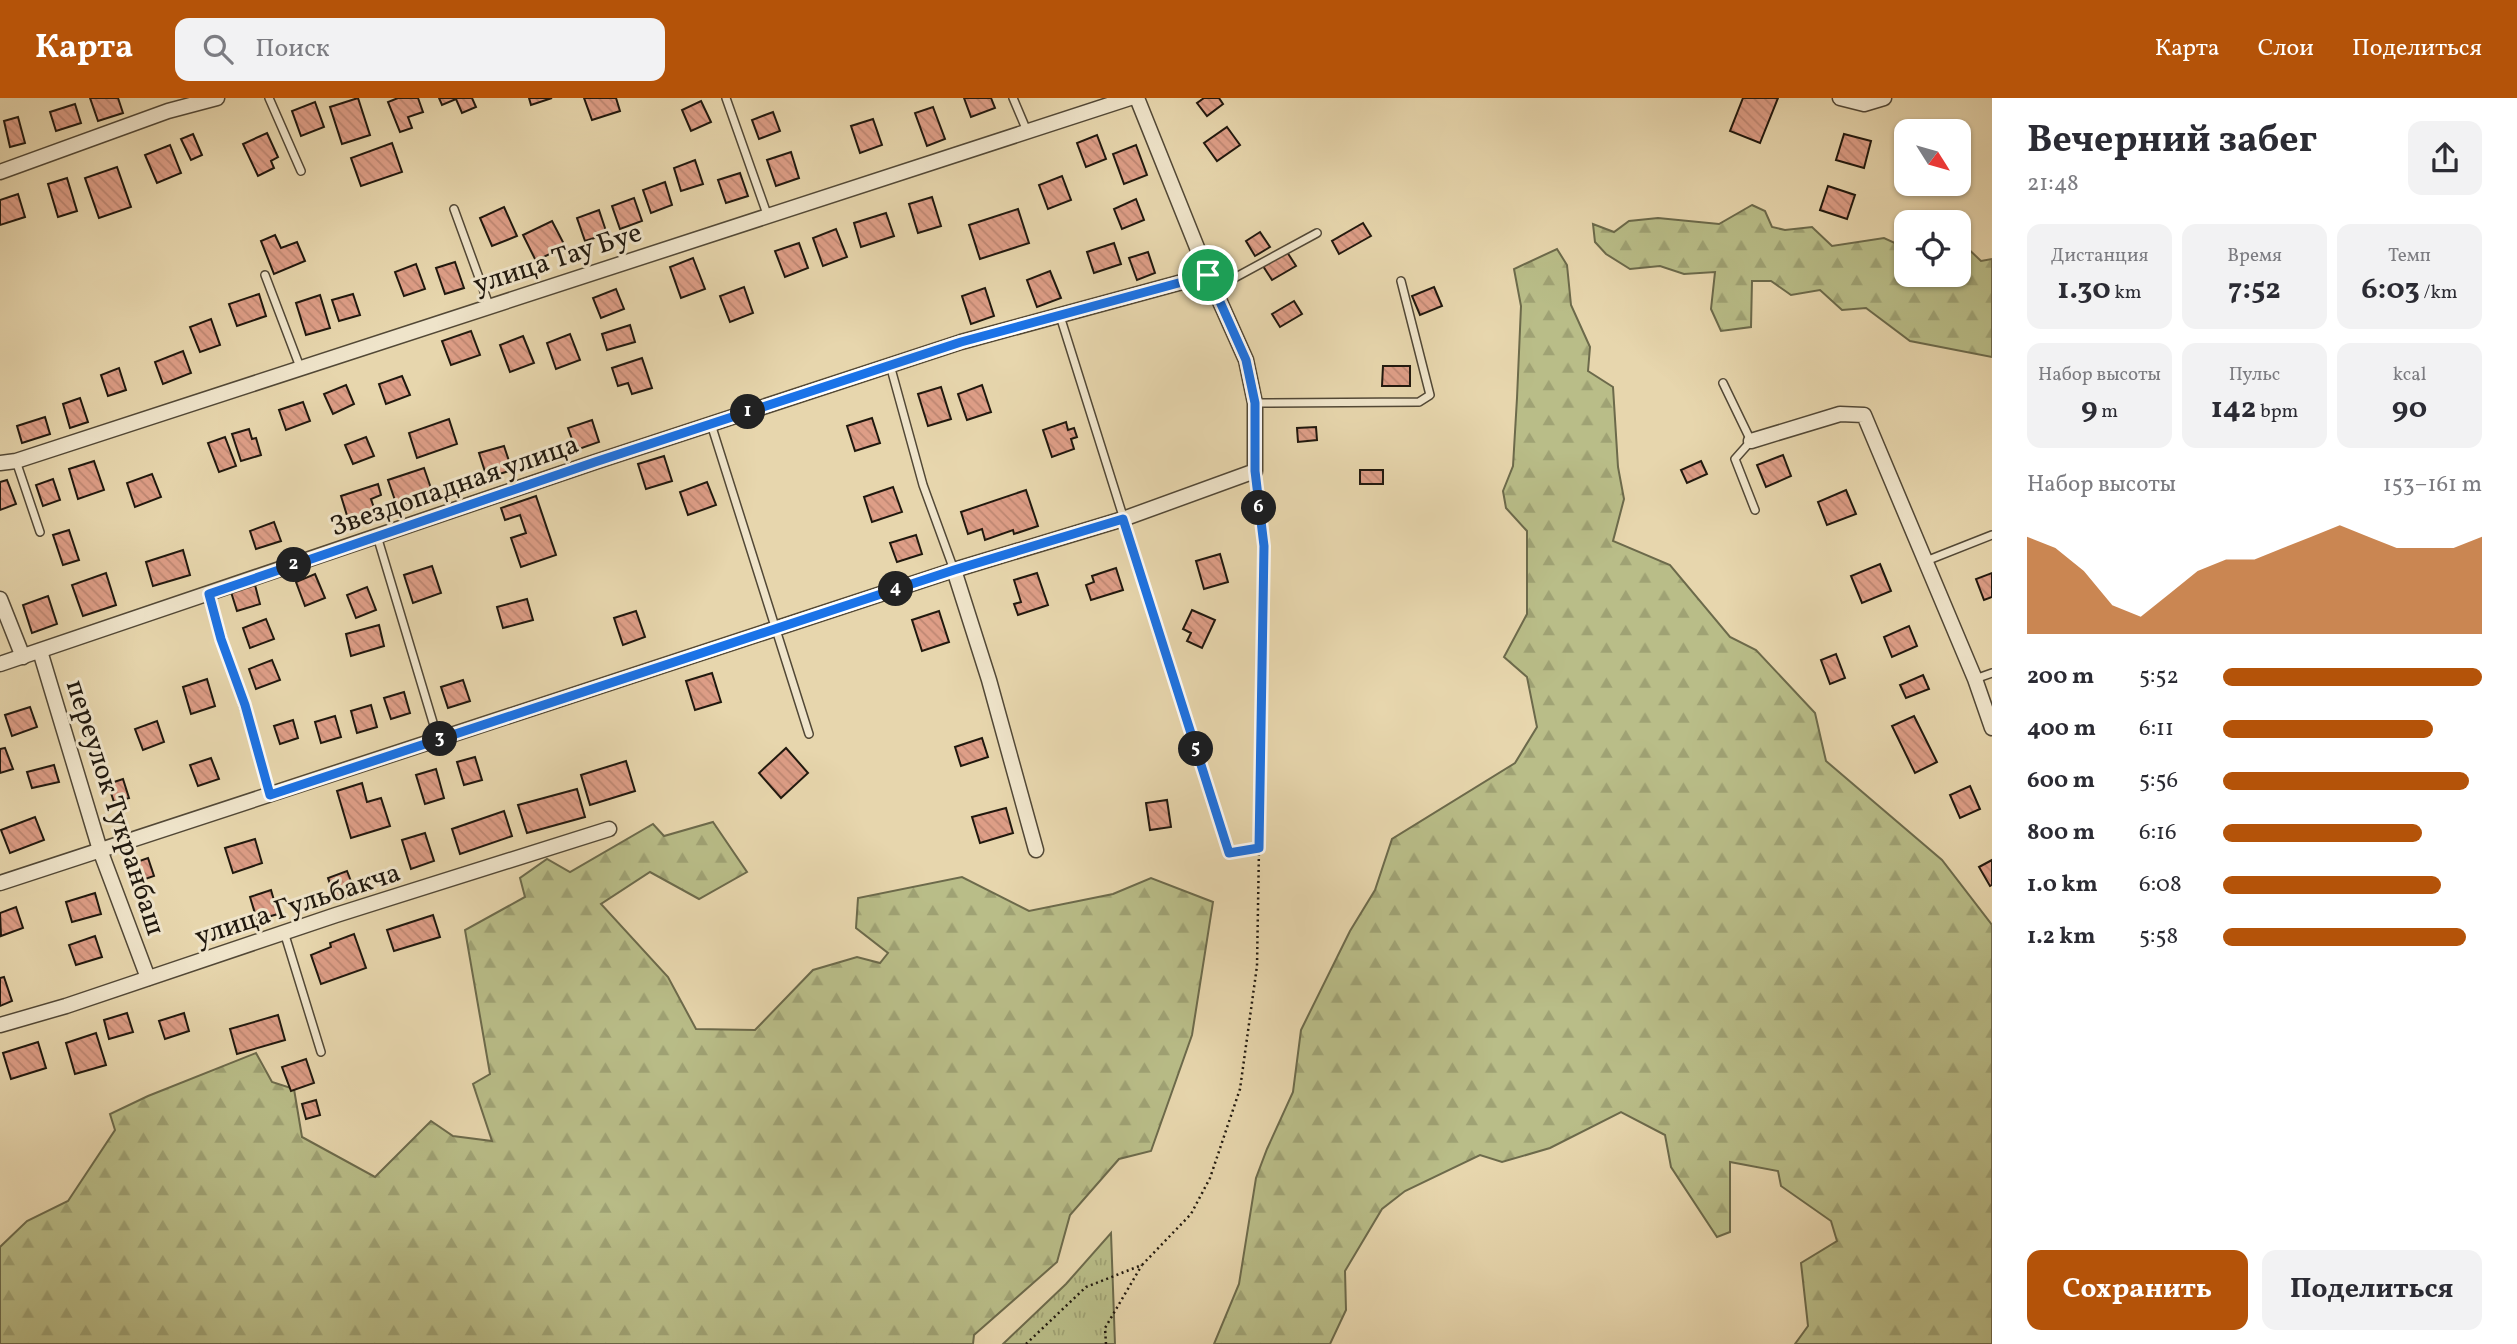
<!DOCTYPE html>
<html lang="ru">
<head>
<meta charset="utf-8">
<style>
	:root { --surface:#fff; --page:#f2f2f3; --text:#2b2b33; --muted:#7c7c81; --accent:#b45309 }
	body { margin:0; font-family:Vollkorn,serif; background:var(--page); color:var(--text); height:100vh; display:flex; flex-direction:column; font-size:26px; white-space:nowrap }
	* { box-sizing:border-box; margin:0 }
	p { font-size:23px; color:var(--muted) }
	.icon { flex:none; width:38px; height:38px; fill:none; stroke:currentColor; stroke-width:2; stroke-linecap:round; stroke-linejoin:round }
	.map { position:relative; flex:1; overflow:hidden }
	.sheet { display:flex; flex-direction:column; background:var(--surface); width:525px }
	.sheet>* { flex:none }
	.needle { width:46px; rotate:127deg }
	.fabs { position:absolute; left:1894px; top:21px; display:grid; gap:14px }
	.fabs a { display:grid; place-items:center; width:77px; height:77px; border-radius:14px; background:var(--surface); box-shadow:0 2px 5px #0004; font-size:35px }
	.pin { position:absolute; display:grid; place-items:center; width:60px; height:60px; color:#fff; margin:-30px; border:4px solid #fff; border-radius:50%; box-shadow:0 2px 7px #0007 }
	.km { position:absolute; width:35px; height:35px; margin:-18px; border-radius:50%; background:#222; color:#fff; font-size:19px; line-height:35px; text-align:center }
	.round { display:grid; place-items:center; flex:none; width:74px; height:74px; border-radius:14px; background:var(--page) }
	.headline { display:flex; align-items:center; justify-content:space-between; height:119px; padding:0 35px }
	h1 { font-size:38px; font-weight:700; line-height:52px }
	.metrics { display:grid; grid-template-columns:repeat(3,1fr); gap:10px; height:119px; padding:7px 35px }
	.metrics div { display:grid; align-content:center; border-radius:14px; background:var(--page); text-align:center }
	.metrics b { font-size:30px; font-weight:700 }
	.metrics small { font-size:19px; font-weight:400 }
	.metrics p { font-size:19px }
	.chart { height:196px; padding:14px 35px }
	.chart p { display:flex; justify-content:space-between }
	.chart svg { width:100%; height:126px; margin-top:7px; fill:var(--accent); opacity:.7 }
	.cta { display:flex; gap:14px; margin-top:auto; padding:14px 35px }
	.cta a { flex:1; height:80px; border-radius:14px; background:var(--accent); color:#fff; font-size:28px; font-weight:700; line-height:80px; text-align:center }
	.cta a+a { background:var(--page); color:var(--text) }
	ul { padding:0 35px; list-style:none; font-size:23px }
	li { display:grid; grid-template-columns:112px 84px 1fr; align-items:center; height:52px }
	li i { height:18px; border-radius:9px; background:var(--accent) }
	header { display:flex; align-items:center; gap:42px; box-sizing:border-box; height:98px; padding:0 35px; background:var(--accent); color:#fff }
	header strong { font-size:33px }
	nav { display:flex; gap:38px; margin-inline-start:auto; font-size:24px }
	.search { width:490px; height:63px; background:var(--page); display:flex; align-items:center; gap:18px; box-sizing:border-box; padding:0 24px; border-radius:14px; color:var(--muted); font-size:26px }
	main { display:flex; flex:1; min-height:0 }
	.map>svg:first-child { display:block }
</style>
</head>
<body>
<header>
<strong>Карта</strong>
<div class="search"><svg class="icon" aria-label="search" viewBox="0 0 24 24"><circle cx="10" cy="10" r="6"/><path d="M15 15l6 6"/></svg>Поиск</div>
<nav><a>Карта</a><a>Слои</a><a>Поделиться</a></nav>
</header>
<main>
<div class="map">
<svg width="1992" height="1246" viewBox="0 0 1992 1246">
	<defs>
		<pattern id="grass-tufts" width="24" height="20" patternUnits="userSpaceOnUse" patternTransform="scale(1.75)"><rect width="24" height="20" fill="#b9bd88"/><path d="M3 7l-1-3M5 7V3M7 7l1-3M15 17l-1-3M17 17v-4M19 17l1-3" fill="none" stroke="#9fa274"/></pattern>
		<pattern id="forest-firs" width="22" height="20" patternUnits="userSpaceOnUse" patternTransform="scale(1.75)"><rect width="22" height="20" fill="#b9bd88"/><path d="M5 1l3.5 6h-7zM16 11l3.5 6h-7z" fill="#9fa274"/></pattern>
		<pattern id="building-back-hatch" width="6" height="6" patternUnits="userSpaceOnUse" patternTransform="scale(1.75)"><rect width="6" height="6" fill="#de9e87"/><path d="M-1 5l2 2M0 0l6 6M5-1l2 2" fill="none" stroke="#be8773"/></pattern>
	</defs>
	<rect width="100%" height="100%" fill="#e7d6ad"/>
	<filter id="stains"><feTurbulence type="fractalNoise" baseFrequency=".00286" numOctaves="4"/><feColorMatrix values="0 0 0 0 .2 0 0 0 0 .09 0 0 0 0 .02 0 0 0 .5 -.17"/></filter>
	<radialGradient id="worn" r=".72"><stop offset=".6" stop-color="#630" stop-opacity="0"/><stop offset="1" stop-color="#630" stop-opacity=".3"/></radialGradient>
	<polygon fill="url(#grass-tufts)" stroke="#6c6a4b" stroke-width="2" points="1111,1135 1115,1246 1003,1246 1066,1186"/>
	<g fill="url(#forest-firs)" stroke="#6c6a4b" stroke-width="2">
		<polygon points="1752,107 1765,113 1772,129 1785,132 1812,129 1832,148 1884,140 1899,147 1906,146 1906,177 1958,177 1958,141 1981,163 1992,161 1992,259 1910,243 1866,210 1842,212 1820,192 1791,197 1771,183 1752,183 1751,229 1721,233 1711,211 1715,174 1684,176 1660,168 1630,171 1606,156 1595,144 1593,126 1614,134 1629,123 1658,120 1719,126"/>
		<polygon points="1557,151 1567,167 1571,207 1590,249 1588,273 1613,289 1618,369 1624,401 1613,443 1670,467 1730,539 1756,552 1815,615 1826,663 1942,762 1992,827 1992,1246 1795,1246 1808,1228 1801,1165 1837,1143 1831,1123 1781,1088 1778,1073 1730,1064 1730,1134 1717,1139 1671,1069 1665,1037 1621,1014 1550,1050 1502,1064 1480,1057 1405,1093 1382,1111 1345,1173 1346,1212 1330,1246 1214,1246 1239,1186 1256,1080 1267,1051 1293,994 1301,932 1350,833 1375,792 1392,741 1515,665 1537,629 1527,579 1504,559 1527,516 1527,433 1506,410 1503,393 1513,368 1517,300 1521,208 1514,171"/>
		<polygon points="713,724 747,774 699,801 650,774 601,806 668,879 696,931 755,932 813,872 857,859 880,865 888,855 856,830 858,800 962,779 1029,813 1113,796 1151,780 1213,804 1192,937 1151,1053 1119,1061 1070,1117 1057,1164 974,1237 973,1246 0,1246 0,1149 27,1123 68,1103 115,1032 110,1016 148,998 256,955 272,984 294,991 302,1039 375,1079 431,1023 453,1038 492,1043 473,986 490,976 465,832 525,799 520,780 547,761 570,774 653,726 664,738"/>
	</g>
	<g fill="url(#building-back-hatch)" stroke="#20180e" stroke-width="2">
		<polygon points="90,0 118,0 123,15 98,23"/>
		<polygon points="358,0 370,37 342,46 330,9"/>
		<polygon points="398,0 418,0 423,14 408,19 412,30 400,34 388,4"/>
		<polygon points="439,0 472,0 476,9 462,15 456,1 442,7"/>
		<polygon points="529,0 552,0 531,7"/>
		<polygon points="584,0 616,0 620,13 592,22"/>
		<polygon points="964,0 991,0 995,10 971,19"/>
		<polygon points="1204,0 1219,0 1223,6 1207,18 1197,5"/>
		<polygon points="1743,0 1778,0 1760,45 1730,33"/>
		<polygon points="701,3 711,24 691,33 682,12"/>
		<polygon points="315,4 324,29 301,38 292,13"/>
		<polygon points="75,6 81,25 56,33 50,14"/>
		<polygon points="933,9 945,41 927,48 915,15"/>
		<polygon points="773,14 780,33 759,41 752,22"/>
		<polygon points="18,19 25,45 10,49 4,23"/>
		<polygon points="873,21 882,47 860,55 851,28"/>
		<polygon points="1227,29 1240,47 1217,63 1204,45"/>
		<polygon points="267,35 278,59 271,63 274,70 258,78 243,46"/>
		<polygon points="193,36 202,57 191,62 181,41"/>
		<polygon points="1844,36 1871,43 1864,70 1836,62"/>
		<polygon points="1097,37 1106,61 1086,69 1077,45"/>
		<polygon points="392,45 402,74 361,88 351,60"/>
		<polygon points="170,47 181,75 157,85 145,57"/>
		<polygon points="1136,47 1147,77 1124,86 1113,56"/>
		<polygon points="791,54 799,80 776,88 767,62"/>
		<polygon points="695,62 703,86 681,93 674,70"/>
		<polygon points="117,69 131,109 99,120 85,80"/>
		<polygon points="740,75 748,98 726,105 718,82"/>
		<polygon points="1062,78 1071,102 1048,111 1039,87"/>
		<polygon points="67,80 77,113 58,119 48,86"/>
		<polygon points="665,84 672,107 651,115 643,92"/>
		<polygon points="1828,88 1855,97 1847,121 1820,112"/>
		<polygon points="18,96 25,119 0,127 0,102"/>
		<polygon points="932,99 941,128 918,135 909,106"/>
		<polygon points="634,100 642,123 620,131 612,108"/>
		<polygon points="1136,101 1144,122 1122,131 1114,111"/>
		<polygon points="504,109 517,138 492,148 480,120"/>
		<polygon points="1018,111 1029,145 980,161 969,127"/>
		<polygon points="599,112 607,136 585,143 577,120"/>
		<polygon points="886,115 894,138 861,149 854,125"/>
		<polygon points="552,123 565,148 536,163 523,137"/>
		<polygon points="1363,125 1371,138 1339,156 1332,143"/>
		<polygon points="836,131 847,159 823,168 813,140"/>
		<polygon points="1260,134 1270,149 1255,158 1246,143"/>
		<polygon points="275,137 281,150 297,144 305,163 274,176 261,143"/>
		<polygon points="799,145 808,170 785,179 775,153"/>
		<polygon points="1114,145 1121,166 1094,175 1087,154"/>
		<polygon points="1148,154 1155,175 1137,182 1129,160"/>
		<polygon points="1287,154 1296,168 1272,182 1263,168"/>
		<polygon points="693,160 705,191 681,200 670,169"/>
		<polygon points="455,164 464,190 445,196 436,170"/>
		<polygon points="416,166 425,191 404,198 395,174"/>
		<polygon points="1050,173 1061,200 1037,209 1027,182"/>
		<polygon points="744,189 753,215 730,224 720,198"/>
		<polygon points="1434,189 1442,208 1420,217 1412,198"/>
		<polygon points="985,190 994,218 971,226 962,198"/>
		<polygon points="616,191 624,211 601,220 593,200"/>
		<polygon points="259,196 266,218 237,228 229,206"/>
		<polygon points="353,196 360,217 339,223 332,202"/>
		<polygon points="320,197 330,230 306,237 296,205"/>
		<polygon points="1294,203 1302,216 1280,229 1272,216"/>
		<polygon points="211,221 220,247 200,254 190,229"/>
		<polygon points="630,227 635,244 607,252 602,236"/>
		<polygon points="471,233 480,257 451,267 442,243"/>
		<polygon points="570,236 580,262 556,271 547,245"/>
		<polygon points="523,238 534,265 510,274 500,247"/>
		<polygon points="183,253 191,275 163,286 155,264"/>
		<polygon points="642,260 652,290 632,296 628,285 618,288 612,270"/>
		<polygon points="1383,268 1410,268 1410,288 1382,288"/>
		<polygon points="119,270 126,292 108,298 101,277"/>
		<polygon points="402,278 410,297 386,306 379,286"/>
		<polygon points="346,287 354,306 333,316 324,296"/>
		<polygon points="982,287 991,314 967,322 958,296"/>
		<polygon points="941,289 951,321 928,328 918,296"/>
		<polygon points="80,300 88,324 70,330 63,306"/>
		<polygon points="303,304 310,323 286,332 279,312"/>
		<polygon points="45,319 50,336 22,345 17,328"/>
		<polygon points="872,320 880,345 855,353 847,328"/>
		<polygon points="449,321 457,346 417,360 409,335"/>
		<polygon points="592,322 599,344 576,352 568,330"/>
		<polygon points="1066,324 1068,332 1074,330 1077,339 1071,341 1074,351 1052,359 1043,332"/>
		<polygon points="1316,329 1317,342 1298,344 1297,330"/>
		<polygon points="249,331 252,341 256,340 261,357 241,363 232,336"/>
		<polygon points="225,339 236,368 219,374 208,345"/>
		<polygon points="366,339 374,358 353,366 345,347"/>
		<polygon points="504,348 512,372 487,380 479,355"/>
		<polygon points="1783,357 1791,378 1766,389 1757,367"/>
		<polygon points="664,358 672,383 646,391 638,366"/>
		<polygon points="94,363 104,392 78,401 69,371"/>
		<polygon points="1701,363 1707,376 1687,385 1681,372"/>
		<polygon points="424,370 433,396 397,408 388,382"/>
		<rect x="1360" y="372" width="23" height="14"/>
		<polygon points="152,376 161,399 135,409 127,385"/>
		<polygon points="53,381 60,402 43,408 36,387"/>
		<polygon points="7,382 16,406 0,412 0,384"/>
		<polygon points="707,384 716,407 688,417 680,394"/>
		<polygon points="378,386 381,397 371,401 376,416 349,424 341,398"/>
		<polygon points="893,389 902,414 872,424 864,399"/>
		<polygon points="1026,392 1038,428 1014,436 1013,432 985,442 982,431 968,436 961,414"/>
		<polygon points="1846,392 1856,416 1827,427 1818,404"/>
		<polygon points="536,398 556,457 521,469 511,440 526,435 520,417 505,422 501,410"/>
		<polygon points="274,424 281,443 256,451 250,433"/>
		<polygon points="69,432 79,462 63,467 53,437"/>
		<polygon points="916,437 922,456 897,464 890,445"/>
		<polygon points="183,452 190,477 153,488 146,464"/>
		<polygon points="1220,456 1228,484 1204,491 1196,463"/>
		<polygon points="1880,466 1891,493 1862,505 1851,478"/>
		<polygon points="432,468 441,495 413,505 404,477"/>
		<polygon points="1116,470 1123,492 1091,502 1086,487 1094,484 1092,478"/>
		<polygon points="106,475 116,507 83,518 72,487"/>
		<polygon points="1037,475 1048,507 1018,517 1014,506 1021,504 1014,482"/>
		<polygon points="1992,475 1992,499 1984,502 1976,481"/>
		<polygon points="315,476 325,500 305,508 296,484"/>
		<polygon points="255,487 260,506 237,513 231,494"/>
		<polygon points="367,489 376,512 356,520 347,497"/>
		<polygon points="48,498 57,526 32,535 23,507"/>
		<polygon points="527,501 533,522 503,530 497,509"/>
		<polygon points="1192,512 1215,522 1202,550 1187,543 1191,535 1183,531"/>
		<polygon points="636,513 645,539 623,547 614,520"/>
		<polygon points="939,513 949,544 922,553 912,522"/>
		<polygon points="266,521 274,541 250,550 243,530"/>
		<polygon points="379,527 384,548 351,558 346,536"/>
		<polygon points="1909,528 1917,548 1892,559 1884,539"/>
		<polygon points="1836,556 1845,580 1830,586 1821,562"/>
		<polygon points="272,562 280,582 256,591 249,571"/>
		<polygon points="712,575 721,604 695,612 686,583"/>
		<polygon points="1923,577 1929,591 1906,600 1900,587"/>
		<polygon points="207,581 215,608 191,616 183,589"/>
		<polygon points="463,582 470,603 448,610 441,589"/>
		<polygon points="404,594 410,615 391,621 384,600"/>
		<polygon points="371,607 377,629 357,635 351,613"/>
		<polygon points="30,609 37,629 12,638 5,617"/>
		<polygon points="335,618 341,639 321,645 315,624"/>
		<polygon points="1914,618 1937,664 1915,675 1892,628"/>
		<polygon points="293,622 298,640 280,646 274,628"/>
		<polygon points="157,623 164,644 143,652 135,631"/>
		<polygon points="982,640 988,659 961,668 955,649"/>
		<polygon points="5,650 13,671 0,675 0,651"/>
		<polygon points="786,650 808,675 781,700 759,675"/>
		<polygon points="475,659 482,682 464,687 457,664"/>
		<polygon points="211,660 219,681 198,688 190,667"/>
		<polygon points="626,663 635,693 590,707 581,677"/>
		<polygon points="54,667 59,684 32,690 27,674"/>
		<polygon points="436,671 444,700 425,706 416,677"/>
		<polygon points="123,681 129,700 114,704 108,686"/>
		<polygon points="362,685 367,704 381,700 390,728 351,740 337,693"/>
		<polygon points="1970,688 1980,711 1960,720 1950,697"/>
		<polygon points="577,691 585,719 527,735 518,707"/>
		<polygon points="1167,702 1171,729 1150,732 1146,705"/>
		<polygon points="1006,710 1013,735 980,745 972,719"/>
		<polygon points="504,713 512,738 460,756 452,731"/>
		<polygon points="35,719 44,742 10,755 1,732"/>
		<polygon points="425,735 434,763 411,771 402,742"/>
		<polygon points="255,741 262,765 233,775 225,750"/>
		<polygon points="148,760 154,778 131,786 125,768"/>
		<polygon points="1992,762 1992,787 1990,788 1979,769"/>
		<polygon points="347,773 356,796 336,803 328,780"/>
		<polygon points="271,792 278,816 257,822 250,799"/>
		<polygon points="95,795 101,816 72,824 66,804"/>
		<polygon points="16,809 23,830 1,838 0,815"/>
		<polygon points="433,817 440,839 394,853 387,832"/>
		<polygon points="354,836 366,870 321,886 311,857 331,849 330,845"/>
		<polygon points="95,838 102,859 76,867 69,847"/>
		<polygon points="4,879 12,903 0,908 0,880"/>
		<polygon points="127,915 133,934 109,941 104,922"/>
		<polygon points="184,915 189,933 165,941 159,923"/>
		<polygon points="278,917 285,942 237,956 230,931"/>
		<polygon points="96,935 106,967 75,976 66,945"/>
		<polygon points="38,944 46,970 11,981 3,955"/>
		<polygon points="306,961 314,985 291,993 282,969"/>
		<polygon points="316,1002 320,1017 306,1021 302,1006"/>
	</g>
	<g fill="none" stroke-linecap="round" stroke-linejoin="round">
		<g stroke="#524836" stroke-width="10">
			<g id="service">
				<polyline points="269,0 301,73"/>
				<polyline points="726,0 767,116"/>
				<polyline points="1013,0 1027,33"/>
				<polyline points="454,111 489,207"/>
				<polyline points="265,177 300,269"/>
				<polyline points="1214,191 1317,135"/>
				<polyline points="1060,218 1229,755"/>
				<polyline points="890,267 923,387 954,472"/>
				<polyline points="1723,285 1751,343 1735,361 1755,412"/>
				<polyline points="1255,305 1419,304 1430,297 1401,183"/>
				<polyline points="711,326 809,636"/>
				<polyline points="16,363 40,434"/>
				<polyline points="377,438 438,641"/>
				<polyline points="1926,463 1992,437"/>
				<path d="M209,496C229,563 251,628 269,696"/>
				<polyline points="1975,581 1992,575"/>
				<polyline points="284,834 321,954"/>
			</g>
		</g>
		<g stroke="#524836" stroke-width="17">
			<g id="minor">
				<polyline points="1840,0 1864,6 1884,0"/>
				<polyline points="0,74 168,13 217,0"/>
				<polyline points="1751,343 1840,316 1864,317 1975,581 1992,630"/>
				<polyline points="0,365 16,363 1130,0"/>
				<polyline points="954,472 989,582 1036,752"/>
				<polyline points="0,501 23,559"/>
				<polyline points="40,553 100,752 148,880"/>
				<polyline points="0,566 595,364 961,244 1208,177"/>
				<polyline points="0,785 954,472 1123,421 1255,373 1255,305 1246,262 1208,177 1137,0"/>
				<polyline points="0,927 66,908 336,817 609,731"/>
			</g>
		</g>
		<g stroke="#20180e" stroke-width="2.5" stroke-dasharray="2 3.5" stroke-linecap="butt">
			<polyline points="1257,387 1264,448 1259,750"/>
			<polyline points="1026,1246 1086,1189 1142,1167 1191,1116 1210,1080 1240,991 1257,868 1259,750 1241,753"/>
			<polyline points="1106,1246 1105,1230 1142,1167"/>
		</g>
		<use href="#service" stroke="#efe4ca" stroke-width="7"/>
		<use href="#minor" stroke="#efe4ca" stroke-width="14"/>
	</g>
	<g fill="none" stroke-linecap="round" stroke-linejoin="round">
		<g stroke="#fff" stroke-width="14">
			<polygon id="route" points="1208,177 1246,262 1255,305 1255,373 1264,448 1259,750 1229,755 1123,421 954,472 270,697 245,607 221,541 209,496 595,364 961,244"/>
		</g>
		<use href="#route" stroke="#1a73e8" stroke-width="9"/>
	</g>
	<g text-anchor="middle" stroke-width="6" stroke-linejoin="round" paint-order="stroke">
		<g font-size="28" fill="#20180e" stroke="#efe4ca">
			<text transform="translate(557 159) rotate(-18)" y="10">улица Тау Буе</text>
			<text transform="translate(454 386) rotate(-19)" y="10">Звездопадная улица</text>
			<text transform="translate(117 709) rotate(72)" y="10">переулок Тукранбаш</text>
			<text transform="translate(297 805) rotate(-18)" y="10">улица Гульбакча</text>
		</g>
	</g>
	<rect width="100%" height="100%" filter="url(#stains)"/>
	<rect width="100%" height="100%" fill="url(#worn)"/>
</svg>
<div class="fabs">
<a><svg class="needle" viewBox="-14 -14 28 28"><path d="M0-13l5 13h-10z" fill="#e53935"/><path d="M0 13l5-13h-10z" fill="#7c7c81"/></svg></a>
<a><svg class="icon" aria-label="locate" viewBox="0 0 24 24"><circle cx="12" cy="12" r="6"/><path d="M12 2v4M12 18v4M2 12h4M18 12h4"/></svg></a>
</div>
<div class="pin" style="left:1208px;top:177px;background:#1e9e55"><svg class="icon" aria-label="arrive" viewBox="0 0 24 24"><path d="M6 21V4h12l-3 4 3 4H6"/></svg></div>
<b class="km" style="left:748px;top:314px">1</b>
<b class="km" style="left:294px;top:467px">2</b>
<b class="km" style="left:440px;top:641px">3</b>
<b class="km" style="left:896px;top:491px">4</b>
<b class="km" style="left:1196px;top:651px">5</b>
<b class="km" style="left:1259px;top:410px">6</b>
</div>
<section class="sheet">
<div class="headline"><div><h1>Вечерний забег</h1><p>21:48</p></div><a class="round"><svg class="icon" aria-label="share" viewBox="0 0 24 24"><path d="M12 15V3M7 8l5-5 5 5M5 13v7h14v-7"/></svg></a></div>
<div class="metrics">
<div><p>Дистанция</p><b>1.30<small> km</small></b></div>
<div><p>Время</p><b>7:52</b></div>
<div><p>Темп</p><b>6:03<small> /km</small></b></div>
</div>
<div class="metrics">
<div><p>Набор высоты</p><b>9<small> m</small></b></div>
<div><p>Пульс</p><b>142<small> bpm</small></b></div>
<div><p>kcal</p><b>90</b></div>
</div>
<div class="chart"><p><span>Набор высоты</span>153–161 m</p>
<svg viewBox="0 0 160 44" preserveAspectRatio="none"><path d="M0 44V10L10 14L20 22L30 34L40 38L50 30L60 22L70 18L80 18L90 14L100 10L110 6L120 10L130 14L140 14L150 14L160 10V44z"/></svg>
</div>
<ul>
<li><b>200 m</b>5:52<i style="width:100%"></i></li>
<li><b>400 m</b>6:11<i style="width:81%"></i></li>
<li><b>600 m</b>5:56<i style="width:95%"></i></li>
<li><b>800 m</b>6:16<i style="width:77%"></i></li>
<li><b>1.0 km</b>6:08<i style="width:84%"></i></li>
<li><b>1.2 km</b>5:58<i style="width:94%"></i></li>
</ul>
<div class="cta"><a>Сохранить</a><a>Поделиться</a></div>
</section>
</main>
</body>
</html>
